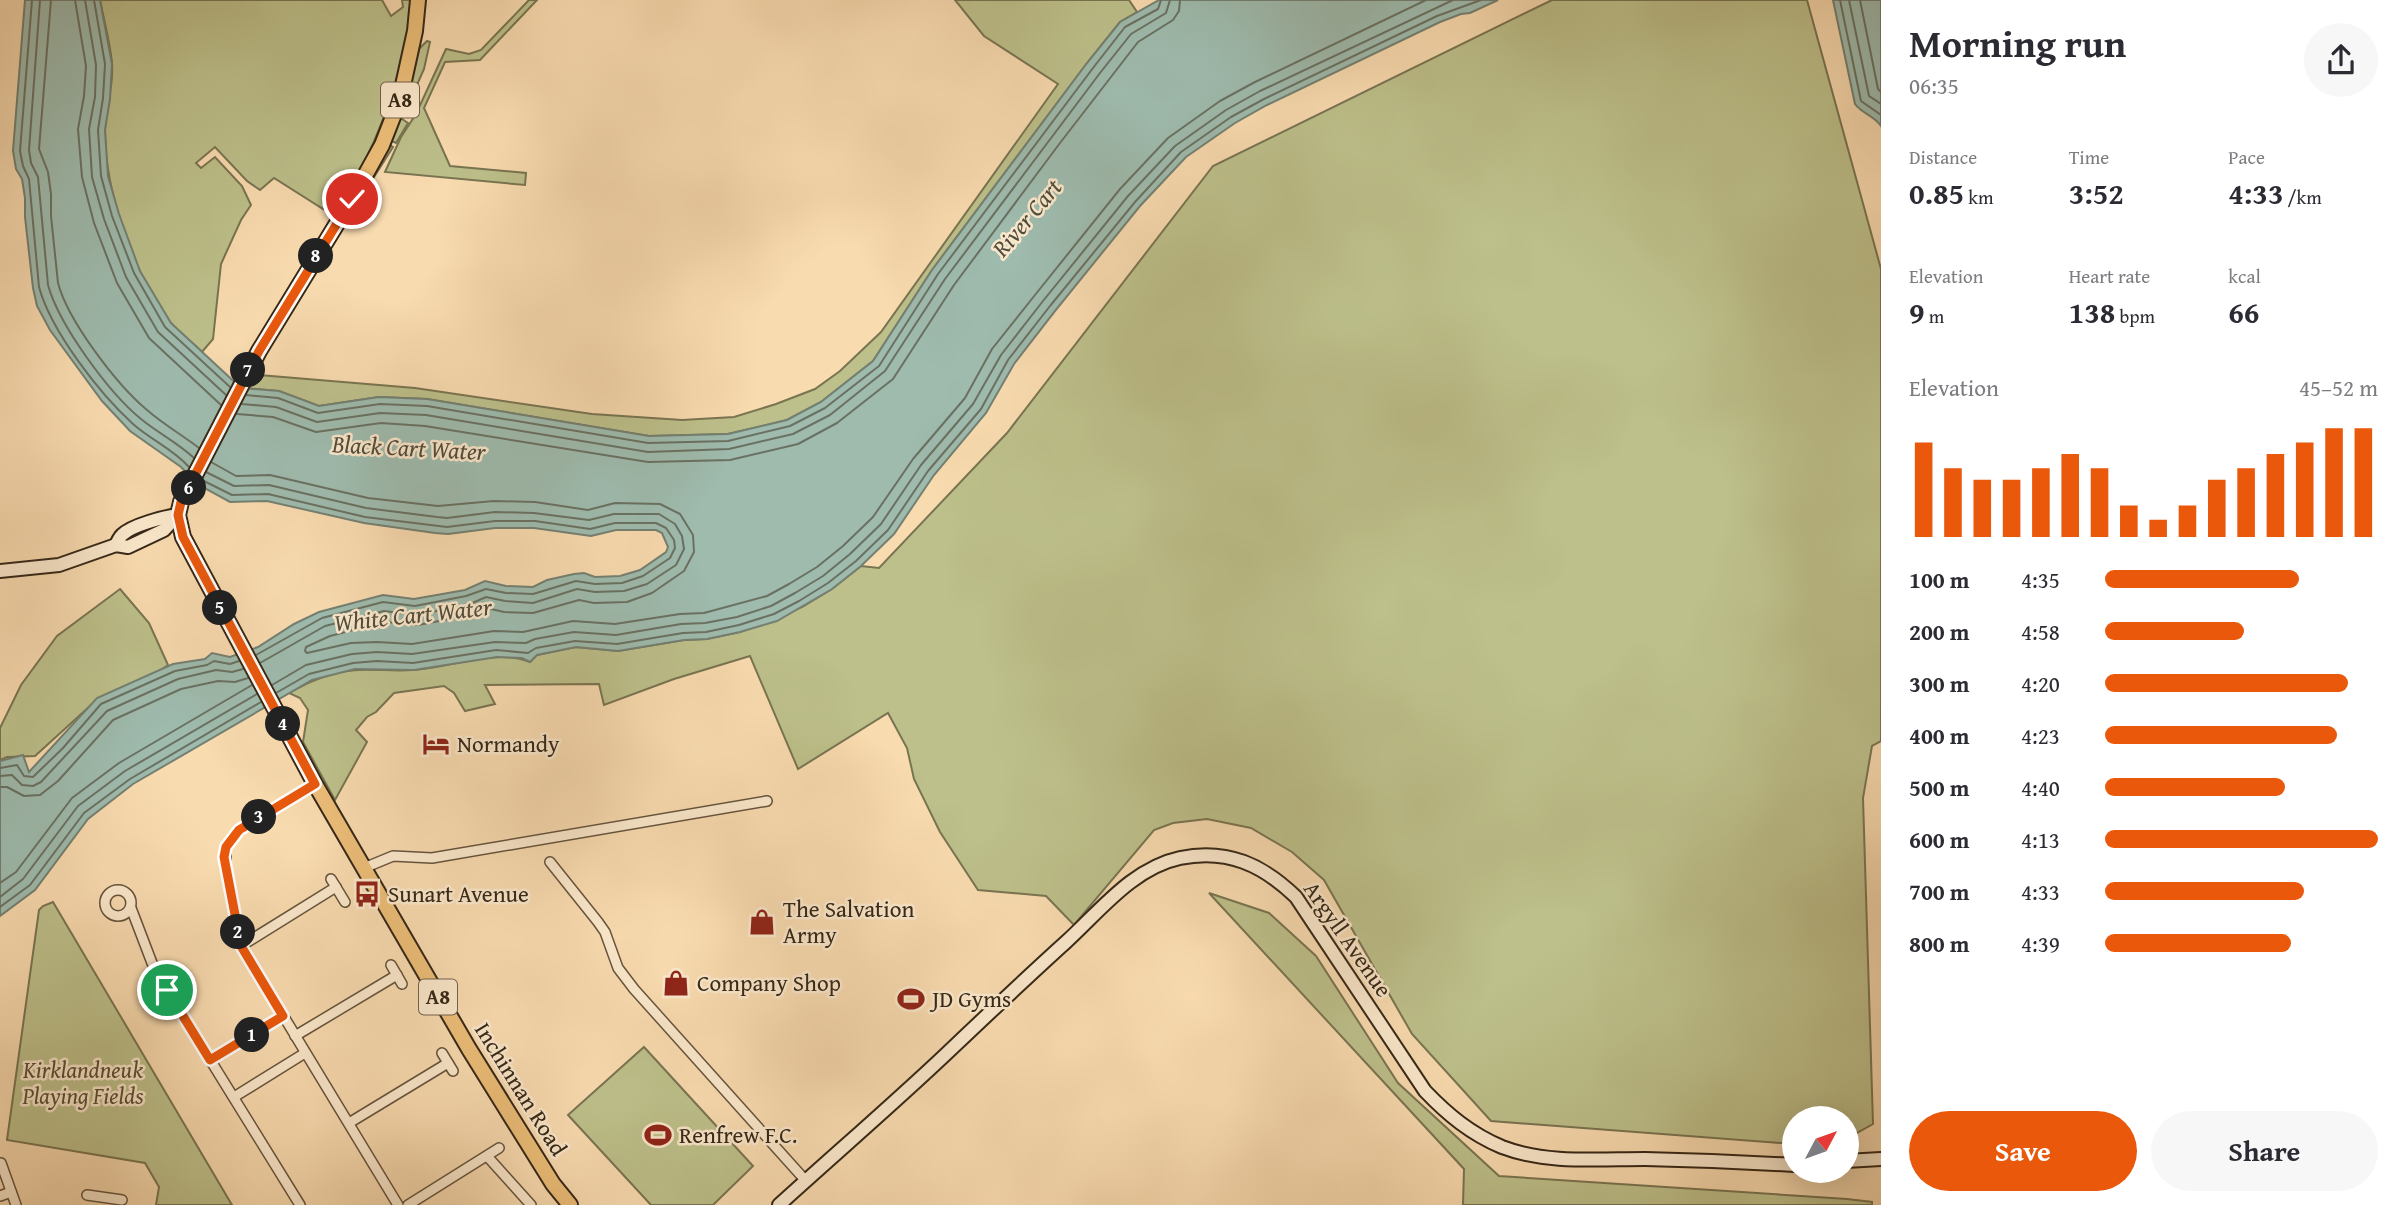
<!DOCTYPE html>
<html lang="en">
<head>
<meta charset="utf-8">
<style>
	:root { --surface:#fff; --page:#f7f7f7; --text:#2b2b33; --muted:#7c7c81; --accent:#ea580c }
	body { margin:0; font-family:"Gentium Book Plus",serif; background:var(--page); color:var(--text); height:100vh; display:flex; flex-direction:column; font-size:26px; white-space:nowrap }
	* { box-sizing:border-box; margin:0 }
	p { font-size:23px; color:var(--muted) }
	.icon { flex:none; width:38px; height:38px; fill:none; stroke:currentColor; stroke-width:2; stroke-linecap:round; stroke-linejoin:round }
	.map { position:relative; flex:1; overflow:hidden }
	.side { display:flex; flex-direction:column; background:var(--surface); width:525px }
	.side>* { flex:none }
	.needle { width:46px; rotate:49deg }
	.buttons { position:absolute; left:1782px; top:1106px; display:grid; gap:14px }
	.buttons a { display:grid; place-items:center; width:77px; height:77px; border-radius:50%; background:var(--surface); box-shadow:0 7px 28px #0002; font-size:35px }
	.pin { position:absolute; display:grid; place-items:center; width:60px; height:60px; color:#fff; margin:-30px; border:4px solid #fff; border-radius:50%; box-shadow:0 2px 7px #0007 }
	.km { position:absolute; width:35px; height:35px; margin:-18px; border-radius:50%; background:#222; color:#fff; font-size:19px; line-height:35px; text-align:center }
	.round { display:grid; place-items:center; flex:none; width:74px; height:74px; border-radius:37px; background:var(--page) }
	.summary { display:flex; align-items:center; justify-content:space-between; height:119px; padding:0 28px }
	h1 { font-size:38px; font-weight:700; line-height:52px }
	.figures { display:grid; grid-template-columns:repeat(3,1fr); gap:10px; height:119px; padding:7px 28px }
	.figures div { display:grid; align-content:center }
	.figures b { font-size:30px; font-weight:700 }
	.figures small { font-size:19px; font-weight:400 }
	.figures p { font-size:19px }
	.chart { height:196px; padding:14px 28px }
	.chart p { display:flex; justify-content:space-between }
	.chart svg { width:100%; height:126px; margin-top:7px; stroke:var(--accent); stroke-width:6 }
	.cta { display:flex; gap:14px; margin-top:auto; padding:14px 28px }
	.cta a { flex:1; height:80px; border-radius:42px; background:var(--accent); color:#fff; font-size:28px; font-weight:700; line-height:80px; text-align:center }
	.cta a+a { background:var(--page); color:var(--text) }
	ul { padding:0 28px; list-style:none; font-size:23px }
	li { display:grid; grid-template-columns:112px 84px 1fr; align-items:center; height:52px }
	li i { height:18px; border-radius:9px; background:var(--accent) }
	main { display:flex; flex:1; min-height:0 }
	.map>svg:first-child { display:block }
</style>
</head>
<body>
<main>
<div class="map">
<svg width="1881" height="1205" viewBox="0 0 1881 1205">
	<rect width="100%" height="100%" fill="#f9dbb0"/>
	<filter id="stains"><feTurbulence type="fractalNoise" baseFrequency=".00286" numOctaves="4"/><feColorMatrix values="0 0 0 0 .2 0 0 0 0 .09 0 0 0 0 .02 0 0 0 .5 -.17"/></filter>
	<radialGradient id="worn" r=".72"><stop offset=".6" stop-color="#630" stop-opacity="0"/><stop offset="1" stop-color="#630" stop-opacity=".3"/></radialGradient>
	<g fill="#bdc08b" stroke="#797451" stroke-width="2">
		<path d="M100,0H382L391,16L403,7L402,0H412C405,68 384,128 351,188L345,184L331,214L274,178L260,190L247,181L215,147L196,163L201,168L215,157L242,186L251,205L241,220L221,264L213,339L202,352C192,342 179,333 170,322C134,275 105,192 105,132C105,109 114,87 112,63C110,42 104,21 100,0Z"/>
		<polygon points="529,0 537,0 480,60 445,62 424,108 450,166 526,173 525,185 385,172 401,137 416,114 446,49 469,54 481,50"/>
		<polygon points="955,0 1129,0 1137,12 1120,22 1087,63 932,270 873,361 821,402 787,420 728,434 649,436 427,399 379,397 319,406 279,391 245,388 254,373 259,375 415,388 592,414 682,420 734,417 776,404 815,389 840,371 881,332 1058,84 984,36"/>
		<path d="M1552,0H1807L1881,269V741L1872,746L1863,798L1873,1124L1846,1139V1118H1794V1144L1491,1121L1412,1034L1324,880L1292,852L1251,828L1207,819L1173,823L1154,830L1074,925L1046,896L978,890L940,832L914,779L907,748L888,713L798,769L750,656L674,679L604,705L599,684L485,685L495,704L465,711L454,693L444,686L394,693L376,712L367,717L356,730L367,742L335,800L303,742L308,710L300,698L289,693C304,685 317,678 333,674C360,666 386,672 413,670C450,668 494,648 530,662L537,655L576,647L618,651L684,640L707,639L740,632L802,607L832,589L861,566L879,568L1007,433L1213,166Z"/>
		<polygon points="427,41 430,42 424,69 402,119 408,123 396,143 392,141 390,145 393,147 364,193 404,104 419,49"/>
		<polygon points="120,589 149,623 168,665 154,675 91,705 35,756 7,757 0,760 0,728 21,685 57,636"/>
		<polygon points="1209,893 1269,913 1316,956 1398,1083 1499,1176 1847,1199 1872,1202 1872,1205 1463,1205 1464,1169"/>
		<polygon points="53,902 232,1205 156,1205 159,1187 145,1163 7,1140 39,910 43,906"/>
		<polygon points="644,1047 753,1166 713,1205 651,1205 568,1115"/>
	</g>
	<g fill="#9ebbae" stroke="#748072" stroke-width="2">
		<polygon points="25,0 100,0 112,64 110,99 105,130 108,176 119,214 140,271 171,323 241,388 279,391 319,406 379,397 427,399 649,436 728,434 787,420 821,402 873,361 932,270 1087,63 1120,22 1159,0 1498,0 1470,13 1461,14 1440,22 1267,105 1235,123 1186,157 1140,206 1055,311 1014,364 986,413 934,475 894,534 861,566 832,589 777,621 740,632 707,639 684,640 618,651 576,647 537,655 530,662 522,658 497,657 414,670 355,669 312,680 133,784 88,819 35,890 0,916 0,761 23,755 29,772 97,698 173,664 205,659 212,653 230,657 258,647 294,624 319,612 383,595 414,599 465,590 485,581 506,586 533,587 547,580 574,574 584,573 595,577 620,576 640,570 666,552 668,547 662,533 656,530 616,530 591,536 534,528 495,528 448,534 435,533 364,523 267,501 230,502 197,484 181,467 130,431 102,401 50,330 37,306 33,288 25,217 25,198 22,179 16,169 13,151"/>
		<path d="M1833,0H1881V126C1874,115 1862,114 1855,104Z"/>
	</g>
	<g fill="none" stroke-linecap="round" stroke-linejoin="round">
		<g stroke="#6a7162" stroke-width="2">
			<path d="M32,0L20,151L23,166L29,179L39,287C51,331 99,393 133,424C151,440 173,449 189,467"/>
			<path d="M40,0L29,150L31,163L38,177L48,285C59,325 109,393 141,419C158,433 178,443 194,458"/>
			<path d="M51,0L39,149L48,172L51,194V216L58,283C68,321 117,385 147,410C163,424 182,435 199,448"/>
			<polyline points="75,0 86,66 84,96 78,129 82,177 94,223 117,283 149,338 221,405"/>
			<polyline points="85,0 96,65 95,97 89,129 92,177 104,219 126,277 158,332 226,395"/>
			<polyline points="94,0 105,64 103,98 98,130 101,176 112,216 134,273 165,327 230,387"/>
			<polyline points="1840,0 1861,101 1881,115"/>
			<polyline points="1849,0 1869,96 1881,104"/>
			<polyline points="1860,0 1878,89 1881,92"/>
			<polyline points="246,395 278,398 318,413 380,404 427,406 648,443 728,441 790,426 825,408 879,366 938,274 1093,68 1125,27 1158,9 1161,0"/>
			<polyline points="242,404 276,407 317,422 380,413 426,415 648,452 729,449 793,434 830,415 885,371 945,279 1100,73 1131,34 1166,13 1170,0"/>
			<polyline points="237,414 273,417 316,432 381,423 425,426 648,462 730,460 798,444 837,423 893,379 954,285 1060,143 1138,42 1173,20 1179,11 1180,0"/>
			<polyline points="211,462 236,476 270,475 368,498 438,506 494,501 535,502 588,510 615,503 660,504 680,514 693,535 694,552 684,571 652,593 627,602 594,603 579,600 533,613 504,612 487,608 471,615 418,625 384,622 330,636 306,647 305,651 307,653 351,643 377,642 412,644 494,631 523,632 573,621 615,624 680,614 704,613 767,596 789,584 817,567 843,546 873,517 913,459 965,398 992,349 1035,295 1120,189 1168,138 1220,101 1255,82 1426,0"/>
			<polyline points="206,472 234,486 269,485 366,508 437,517 447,518 495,512 534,513 589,520 614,514 659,514 675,524 682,536 684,549 676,565 647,584 624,591 595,592 577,589 533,603 505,601 486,597 468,605 416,615 384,611 325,626 260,663"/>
			<polyline points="202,480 232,495 268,494 365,517 447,527 495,521 535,521 590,529 615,523 656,523 666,528 674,540 675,548 670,558 643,576 622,583 595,584 576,581 533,594 506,593 486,589 466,596 415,606 383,602 322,618 256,655"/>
			<polyline points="272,685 306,665 352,654 377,652 412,654 495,642 526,643 535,639 574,632 616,635 681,624 705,623 737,617 771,606 795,593 823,576 850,554 881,524 921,465 973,404 1001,355 1043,301 1128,196 1175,146 1226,110 1260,91 1453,0"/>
			<polyline points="276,693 309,674 353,663 377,661 413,663 496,650 528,653 536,648 575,641 617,644 683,633 706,632 739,625 774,614 799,601 828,583 856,561 888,530 928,471 981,409 1008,360 1050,306 1135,202 1181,152 1231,117 1264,99 1437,16 1481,0"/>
			<polyline points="0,768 17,765 24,776 33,777 63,748 101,704 175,671 207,665 214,661 230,664 239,661"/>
			<polyline points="0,776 12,775 22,785 33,786 41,782 107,711 178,679 216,670 232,672 243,669"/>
			<polyline points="0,787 7,787 24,796 40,795 58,781 113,720 181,689 218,681 235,682 248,678"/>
			<polyline points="0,883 16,872 72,798 119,763 252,685"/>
			<polyline points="0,897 23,879 78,806 125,771 257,694"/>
			<polyline points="0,907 30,885 84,813 130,779 261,702"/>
		</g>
		<g stroke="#66543d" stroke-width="12">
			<g id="street">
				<polyline points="315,784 239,830 226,847 226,869 241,946 398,1205"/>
				<polyline points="550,862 598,922 605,932 618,968 634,989 806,1181"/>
				<polyline points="364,868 393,856 432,858 767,801"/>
				<polyline points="331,879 345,902"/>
				<circle cx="118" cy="903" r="13"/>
				<polyline points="131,908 152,963 167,990 300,1205"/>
				<polyline points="241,946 336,887"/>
				<polyline points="391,965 402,984"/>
				<polyline points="295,1036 397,975"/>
				<polyline points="442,1053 453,1071"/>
				<polyline points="210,1061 283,1016"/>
				<polyline points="234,1097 305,1053"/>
				<polyline points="349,1123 448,1063"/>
				<polyline points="487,1156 531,1205"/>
				<polyline points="1,1163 16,1205"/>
				<polyline points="87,1195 122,1200"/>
				<polyline points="0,1196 11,1192"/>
				<polyline points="408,1205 499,1148"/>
			</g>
		</g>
		<g stroke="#352717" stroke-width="16">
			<g id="secondary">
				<path d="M116,545C117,543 120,536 122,535C132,525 164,517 178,515"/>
				<polyline points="0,571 59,565 116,545 128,547 164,530 178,515"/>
				<polyline points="1846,1161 1881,1159"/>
				<path d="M779,1205C834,1155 891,1106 945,1055C985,1017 1025,979 1066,942C1100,911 1133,868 1180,858C1227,848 1263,865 1296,897L1425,1091C1448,1115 1471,1134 1502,1147C1546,1164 1598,1159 1645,1159C1695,1160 1744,1162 1794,1165"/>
			</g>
		</g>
		<g stroke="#352717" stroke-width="18">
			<polyline id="primary" points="418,0 415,31 400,99 382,145 352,199 259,351 181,502 178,515 183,537 315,784 469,1049 553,1184 570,1205"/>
		</g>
		<use href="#street" stroke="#fbe8cc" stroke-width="9"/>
		<use href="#secondary" stroke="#fbe8cc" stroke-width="12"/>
		<use href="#primary" stroke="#ecbe78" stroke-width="14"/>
	</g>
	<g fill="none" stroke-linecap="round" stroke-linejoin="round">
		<g stroke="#fff" stroke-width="14">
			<polyline id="route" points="167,990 210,1060 283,1016 241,946 224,857 226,847 239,830 315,784 183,537 178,515 181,502 259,351 352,199"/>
		</g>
		<use href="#route" stroke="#ea580c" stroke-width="9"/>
	</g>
	<defs>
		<g id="hotel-bare" transform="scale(2.1)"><path d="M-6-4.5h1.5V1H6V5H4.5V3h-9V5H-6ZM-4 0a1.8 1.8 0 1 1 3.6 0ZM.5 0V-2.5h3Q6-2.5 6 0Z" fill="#8f2418" stroke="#fbe8cc" stroke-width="2.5" paint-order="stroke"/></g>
		<g id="bus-bare" transform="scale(2.1)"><path d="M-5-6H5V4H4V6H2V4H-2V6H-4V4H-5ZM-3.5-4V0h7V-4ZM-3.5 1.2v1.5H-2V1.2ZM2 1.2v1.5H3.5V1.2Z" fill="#8f2418" stroke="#fbe8cc" stroke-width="2.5" paint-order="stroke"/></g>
		<g id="shop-bare" transform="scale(2.1)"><path d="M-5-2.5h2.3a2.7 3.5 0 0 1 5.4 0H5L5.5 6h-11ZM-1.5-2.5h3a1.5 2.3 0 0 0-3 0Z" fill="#8f2418" stroke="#fbe8cc" stroke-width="2.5" paint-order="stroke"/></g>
		<g id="stadium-bare" transform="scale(2.1)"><path d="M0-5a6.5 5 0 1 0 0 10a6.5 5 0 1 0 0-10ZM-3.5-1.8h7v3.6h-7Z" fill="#8f2418" stroke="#fbe8cc" stroke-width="2.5" paint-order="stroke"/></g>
	</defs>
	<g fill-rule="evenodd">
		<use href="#hotel-bare" x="436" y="744"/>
		<use href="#bus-bare" x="367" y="894"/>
		<use href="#shop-bare" x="762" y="922"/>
		<use href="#shop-bare" x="676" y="983"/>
		<use href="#stadium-bare" x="911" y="999"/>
		<use href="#stadium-bare" x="658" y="1135"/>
	</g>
	<g text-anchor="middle" stroke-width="5" stroke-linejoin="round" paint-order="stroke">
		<g fill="#fbe8cc" stroke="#70614d" stroke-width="2">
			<rect x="381" y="82.5" width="38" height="35" rx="5"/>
			<rect x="419" y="979.5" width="38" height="35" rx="5"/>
		</g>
		<g font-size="21" font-weight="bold" fill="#352717">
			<text x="400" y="107">A8</text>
			<text x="438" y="1004">A8</text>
		</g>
		<g font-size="23" fill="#352717" stroke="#fbe8cc" text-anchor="start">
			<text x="457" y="752">Normandy</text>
			<text x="388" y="902">Sunart Avenue</text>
			<text x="783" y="917">The Salvation<tspan x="783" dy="26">Army</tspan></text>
			<text x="697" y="991">Company Shop</text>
			<text x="932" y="1007">JD Gyms</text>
			<text x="679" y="1143">Renfrew F.C.</text>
		</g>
		<g font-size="23" fill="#352717" stroke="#fbe8cc">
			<text transform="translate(1348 939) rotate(55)" y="8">Argyll Avenue</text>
			<text transform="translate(521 1089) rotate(58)" y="8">Inchinnan Road</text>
		</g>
		<g font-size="23" font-style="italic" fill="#574d34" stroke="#fbe8cc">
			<text x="83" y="1078">Kirklandneuk<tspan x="83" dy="26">Playing Fields</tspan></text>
		</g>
		<g font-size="24" font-style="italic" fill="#4f4c3d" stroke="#fbe8cc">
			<text transform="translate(1027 218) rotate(-50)" y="8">River Cart</text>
			<text transform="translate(409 448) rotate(3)" y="8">Black Cart Water</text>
			<text transform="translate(413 615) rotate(-6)" y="8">White Cart Water</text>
		</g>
	</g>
	<rect width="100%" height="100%" filter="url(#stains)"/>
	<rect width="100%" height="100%" fill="url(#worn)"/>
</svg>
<div class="buttons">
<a><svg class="needle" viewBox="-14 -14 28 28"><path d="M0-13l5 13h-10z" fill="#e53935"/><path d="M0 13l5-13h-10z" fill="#7c7c81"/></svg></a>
</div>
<div class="pin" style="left:167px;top:990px;background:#1e9e55"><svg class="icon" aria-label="arrive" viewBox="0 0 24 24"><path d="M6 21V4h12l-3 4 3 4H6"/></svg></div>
<div class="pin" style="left:352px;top:199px;background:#d93025"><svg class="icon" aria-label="check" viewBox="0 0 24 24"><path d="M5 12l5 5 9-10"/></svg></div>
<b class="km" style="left:252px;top:1035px">1</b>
<b class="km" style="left:238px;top:932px">2</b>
<b class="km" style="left:259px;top:817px">3</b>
<b class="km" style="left:283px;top:724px">4</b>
<b class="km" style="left:220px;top:608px">5</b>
<b class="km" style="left:189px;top:488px">6</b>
<b class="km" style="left:248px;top:370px">7</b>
<b class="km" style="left:316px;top:256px">8</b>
</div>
<section class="side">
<div class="summary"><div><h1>Morning run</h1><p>06:35</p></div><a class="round"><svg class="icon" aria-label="share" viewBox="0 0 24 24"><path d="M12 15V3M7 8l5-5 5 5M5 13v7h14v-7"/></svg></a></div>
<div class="figures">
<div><p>Distance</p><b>0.85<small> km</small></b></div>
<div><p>Time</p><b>3:52</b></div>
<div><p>Pace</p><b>4:33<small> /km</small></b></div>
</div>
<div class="figures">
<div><p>Elevation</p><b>9<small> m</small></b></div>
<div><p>Heart rate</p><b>138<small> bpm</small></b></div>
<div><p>kcal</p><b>66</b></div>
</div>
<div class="chart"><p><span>Elevation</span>45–52 m</p>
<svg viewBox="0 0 160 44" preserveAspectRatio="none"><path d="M5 44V11M15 44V20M25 44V24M35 44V24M45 44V20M55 44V15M65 44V20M75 44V33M85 44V38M95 44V33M105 44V24M115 44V20M125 44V15M135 44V11M145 44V6M155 44V6"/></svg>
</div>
<ul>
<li><b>100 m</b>4:35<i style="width:71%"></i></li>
<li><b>200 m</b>4:58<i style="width:51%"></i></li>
<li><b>300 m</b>4:20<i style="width:89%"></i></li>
<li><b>400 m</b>4:23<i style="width:85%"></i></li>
<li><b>500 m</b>4:40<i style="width:66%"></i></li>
<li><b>600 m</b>4:13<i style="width:100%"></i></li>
<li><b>700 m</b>4:33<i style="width:73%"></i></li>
<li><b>800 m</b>4:39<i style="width:68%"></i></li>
</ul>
<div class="cta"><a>Save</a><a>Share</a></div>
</section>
</main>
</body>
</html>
